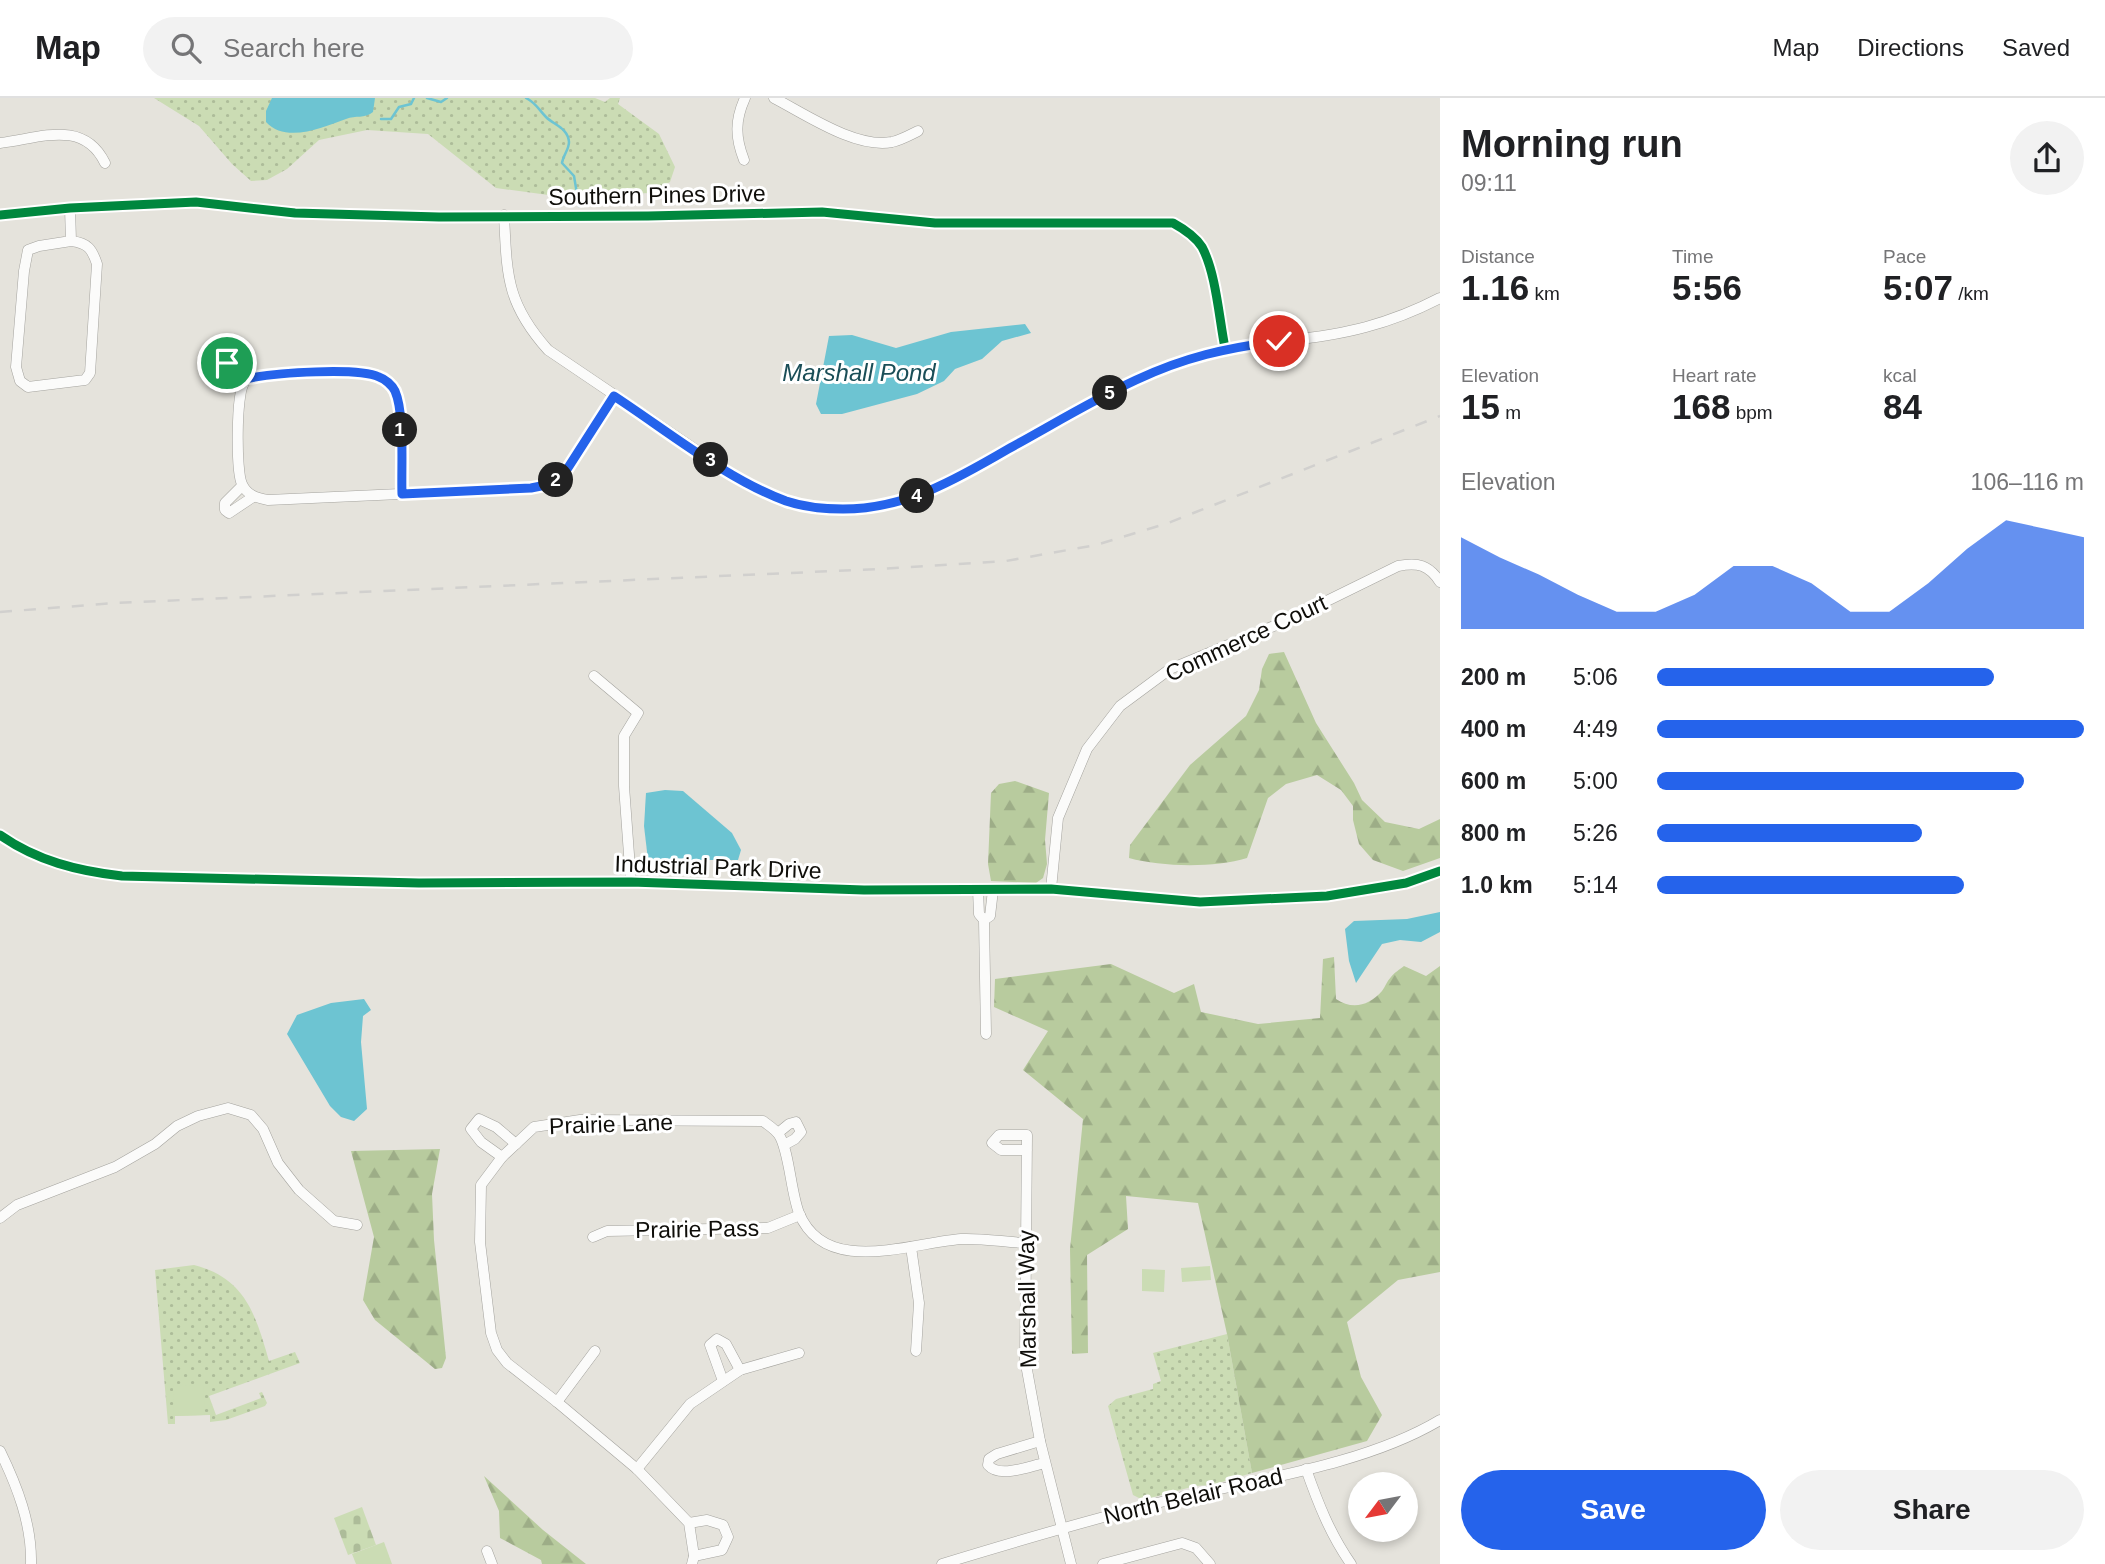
<!DOCTYPE html>
<html lang="en">
<head>
<meta charset="utf-8">
<style>
	:root { --surface:#fff; --page:#f2f2f2; --text:#202124; --muted:#757577; --line:#e0e0e0; --accent:#2563eb }
	body { margin:0; font-family:Arial,sans-serif; background:var(--page); color:var(--text); height:100vh; display:flex; flex-direction:column; font-size:26px; white-space:nowrap }
	* { box-sizing:border-box; margin:0 }
	p { font-size:23px; color:var(--muted) }
	.icon { flex:none; width:38px; height:38px; fill:none; stroke:currentColor; stroke-width:2; stroke-linecap:round; stroke-linejoin:round }
	.map { position:relative; flex:1; overflow:hidden }
	.panel { display:flex; flex-direction:column; background:var(--surface); width:665px }
	.panel>* { flex:none }
	.needle { width:46px; rotate:238deg }
	.buttons { position:absolute; left:1348px; top:1374px; display:grid; gap:14px }
	.buttons a { display:grid; place-items:center; width:70px; height:70px; border-radius:50%; background:var(--surface); box-shadow:0 4px 10px #0003; font-size:35px }
	.pin { position:absolute; display:grid; place-items:center; width:60px; height:60px; color:#fff; margin:-30px; border:4px solid #fff; border-radius:50%; box-shadow:0 2px 7px #0007 }
	.km { position:absolute; width:35px; height:35px; margin:-18px; border-radius:50%; background:#222; color:#fff; font-size:19px; line-height:35px; text-align:center }
	.round { display:grid; place-items:center; flex:none; width:74px; height:74px; border-radius:37px; background:var(--page) }
	.overview { display:flex; align-items:center; justify-content:space-between; height:119px; padding:0 21px }
	h1 { font-size:38px; font-weight:600; line-height:52px }
	.stats { display:grid; grid-template-columns:repeat(3,1fr); gap:10px; height:119px; padding:7px 21px }
	.stats div { display:grid; align-content:center }
	.stats b { font-size:35px; font-weight:600 }
	.stats small { font-size:19px; font-weight:400 }
	.stats p { font-size:19px }
	.chart { height:196px; padding:14px 21px }
	.chart p { display:flex; justify-content:space-between }
	.chart svg { width:100%; height:126px; margin-top:7px; fill:var(--accent); opacity:.7 }
	.cta { display:flex; gap:14px; margin-top:auto; padding:14px 21px }
	.cta a { flex:1; height:80px; border-radius:42px; background:var(--accent); color:#fff; font-size:28px; font-weight:600; line-height:80px; text-align:center }
	.cta a+a { background:var(--page); color:var(--text) }
	ul { padding:0 21px; list-style:none; font-size:23px }
	li { display:grid; grid-template-columns:112px 84px 1fr; align-items:center; height:52px }
	li i { height:18px; border-radius:9px; background:var(--accent) }
	header { display:flex; align-items:center; gap:42px; box-sizing:border-box; height:98px; padding:0 35px; background:var(--surface); border-bottom:2px solid var(--line) }
	header strong { font-size:33px }
	nav { display:flex; gap:38px; margin-inline-start:auto; font-size:24px }
	.search { width:490px; height:63px; background:var(--page); display:flex; align-items:center; gap:18px; box-sizing:border-box; padding:0 24px; border-radius:38px; color:var(--muted); font-size:26px }
	main { display:flex; flex:1; min-height:0 }
	.map>svg:first-child { display:block }
</style>
</head>
<body>
<header>
<strong>Map</strong>
<div class="search"><svg class="icon" aria-label="search" viewBox="0 0 24 24"><circle cx="10" cy="10" r="6"/><path d="M15 15l6 6"/></svg>Search here</div>
<nav><a>Map</a><a>Directions</a><a>Saved</a></nav>
</header>
<main>
<div class="map">
<svg width="1440" height="1466" viewBox="0 0 1440 1466">
	<defs>
		<pattern id="grass-dots" width="8" height="8" patternUnits="userSpaceOnUse" patternTransform="scale(1.75)"><rect width="8" height="8" fill="#cbdcb4"/><path d="M2 2h.1M6 6h.1" fill="none" stroke="#adbc99" stroke-width="1.8" stroke-linecap="round"/></pattern>
		<pattern id="forest-firs" width="22" height="20" patternUnits="userSpaceOnUse" patternTransform="scale(1.75)"><rect width="22" height="20" fill="#b8cb9e"/><path d="M5 1l3.5 6h-7zM16 11l3.5 6h-7z" fill="#9dad87"/></pattern>
		<pattern id="cemetery-stones" width="16" height="16" patternUnits="userSpaceOnUse" patternTransform="scale(1.75)"><rect width="16" height="16" fill="#cbdcb4"/><path d="M2 7V4a2 2 0 0 1 4 0v3zM10 15v-3a2 2 0 0 1 4 0v3z" fill="#adbc99"/></pattern>
	</defs>
	<rect width="100%" height="100%" fill="#e5e3dc"/>
	<g fill="url(#grass-dots)">
		<polygon points="154,0 595,0 605,4 610,0 620,0 618,6 659,36 675,69 670,84 650,95 563,99 496,90 428,36 367,32 319,42 287,71 267,82 251,83 232,66 199,28"/>
		<path d="M194,1167C246,1180 256,1218 269,1263L295,1254L300,1265L209,1298L216,1317L261,1300L259,1295L262,1294L267,1305L265,1308L226,1322L210,1324V1317L175,1318V1326H168L155,1172Z"/>
		<polygon points="1227,1236 1252,1375 1212,1387 1195,1388 1143,1402 1133,1397 1108,1308 1116,1301 1153,1291 1153,1286 1161,1283 1153,1255"/>
	</g>
	<g fill="url(#forest-firs)">
		<path d="M1284,554L1316,625L1354,685L1362,702L1385,724L1419,731L1440,721V760L1403,773L1373,762L1359,746L1353,722V708L1341,692L1317,677L1286,686L1268,700L1247,760C1214,770 1162,769 1129,760L1130,747L1190,667L1246,618L1259,592L1262,571L1269,556Z"/>
		<polygon points="1015,683 1049,695 1045,742 1047,766 1043,780 1036,785 991,783 988,766 991,695 999,686"/>
		<path d="M1334,859L1336,901C1352,912 1369,908 1382,893C1385,889 1387,883 1391,879C1394,875 1400,871 1404,868L1426,878L1440,868V1174L1398,1182L1347,1224L1361,1279L1382,1317L1367,1343L1252,1375L1227,1236L1198,1105L1126,1098L1128,1131L1087,1157L1088,1255L1072,1256L1070,1151L1083,1021L1023,972L1048,933L994,909L995,881L1111,866L1174,895L1194,886L1201,914L1258,926L1320,920L1323,861Z"/>
		<polygon points="440,1051 432,1096 434,1142 446,1260 442,1270 435,1271 375,1222 363,1202 374,1139 351,1053"/>
		<polygon points="484,1378 543,1432 586,1466 542,1466 541,1462 500,1440 499,1413"/>
	</g>
	<polygon fill="url(#cemetery-stones)" points="362,1409 376,1447 348,1457 334,1420"/>
	<g fill="#cbdcb4">
		<polygon points="1210,1168 1211,1182 1182,1184 1181,1170"/>
		<polygon points="1142,1171 1165,1172 1164,1194 1142,1193"/>
		<polygon points="203,1287 205,1317 174,1318 173,1288"/>
		<polygon points="384,1444 392,1466 356,1466 352,1456"/>
	</g>
	<g fill="#6dc4d2">
		<path d="M272,0H375L373,14C364,21 356,17 346,21C324,29 286,46 266,24V13Z"/>
		<polygon points="1025,226 1031,235 1002,243 982,261 955,271 944,283 917,296 842,316 821,316 816,306 829,238 852,237 896,250 951,234"/>
		<polygon points="665,692 683,693 732,735 741,752 738,762 648,762 644,728 646,695"/>
		<polygon points="1440,814 1440,834 1421,844 1400,842 1382,846 1356,885 1349,863 1345,831 1354,823 1407,821"/>
		<polygon points="364,901 371,912 363,918 361,944 367,1011 354,1023 341,1019 330,1008 287,936 297,917 331,905"/>
	</g>
	<g fill="none" stroke-linecap="round" stroke-linejoin="round">
		<g stroke="#6dc4d2" stroke-width="2.5">
			<polyline points="427,0 441,4 447,0"/>
			<path d="M526,0C536,5 539,12 546,19C554,27 568,30 569,44C569,52 563,57 562,65L574,78L579,108"/>
			<polyline points="381,21 391,21 399,9 411,6 414,0"/>
		</g>
		<g stroke="#a4a39e" stroke-width="11">
			<g id="minor">
				<path d="M774,0C805,16 856,51 892,44C901,42 910,37 918,33"/>
				<path d="M0,45C38,41 83,20 105,65"/>
				<path d="M744,62C735,39 735,22 745,0"/>
				<path d="M70,110L71,143C88,145 92,151 97,166L90,275L85,282L28,289L20,283L16,269L24,173L28,152L39,148L71,143"/>
				<path d="M0,117L70,110L196,104L295,115L439,119L648,118L822,114L935,125H1173C1184,131 1195,138 1202,149C1216,175 1219,220 1225,250"/>
				<path d="M504,117C507,177 506,205 548,252L733,377C760,393 789,408 821,410C898,417 954,382 1019,345C1074,314 1128,280 1189,261C1247,242 1308,245 1366,229C1392,222 1417,212 1440,200"/>
				<polyline points="243,286 225,268 227,265 250,280"/>
				<polyline points="242,388 225,405 225,412 229,415 253,399"/>
				<path d="M402,396C401,374 404,304 393,289C387,281 375,276 365,275C347,273 252,272 244,285C236,296 236,374 242,386C247,397 256,400 268,402L531,390L550,386L564,376L614,298"/>
				<polyline points="594,578 638,615 624,638 624,688 631,784"/>
				<path d="M0,737C37,763 78,773 122,778L419,785L631,784L864,792L1051,791L1200,804L1327,798L1406,785L1440,773"/>
				<path d="M1051,791L1058,720L1087,651L1120,608L1170,571L1286,523L1398,468C1418,464 1429,467 1440,484"/>
				<polyline points="978,792 979,816 984,822 986,936"/>
				<polyline points="984,822 990,818 993,792"/>
				<polyline points="778,1035 789,1026 796,1024 801,1034 795,1041 784,1047"/>
				<polyline points="1027,1052 1001,1052 992,1045 999,1037 1027,1037 1025,1261 1040,1343 1071,1466"/>
				<polyline points="502,1059 481,1044 471,1031 479,1021 496,1029 516,1046"/>
				<polyline points="0,1120 17,1107 115,1069 155,1046 177,1028 198,1018 228,1010 251,1017 263,1031 278,1065 299,1092 334,1123 357,1127"/>
				<polyline points="593,1139 607,1133 768,1130 800,1117"/>
				<polyline points="911,1149 919,1205 916,1253"/>
				<polyline points="723,1283 710,1247 717,1241 726,1246 740,1272"/>
				<polyline points="557,1304 595,1253"/>
				<path d="M1040,1343L997,1356L989,1361L988,1367C1000,1381 1029,1368 1045,1365"/>
				<path d="M0,1353C17,1388 32,1426 31,1466"/>
				<polyline points="637,1371 690,1306 740,1272 799,1255"/>
				<path d="M1306,1371C1318,1405 1330,1436 1351,1466"/>
				<polyline points="689,1425 707,1422 723,1427 728,1439 722,1452 694,1458"/>
				<polyline points="487,1453 492,1466"/>
				<path d="M692,1466L694,1458L689,1425L637,1371L557,1304L507,1265L497,1252L491,1235L480,1144L481,1087L502,1059L534,1029L580,1022L763,1023C768,1027 775,1031 779,1037C789,1052 791,1095 799,1115C825,1179 910,1145 961,1141C982,1140 1004,1144 1025,1145"/>
				<path d="M942,1466C1017,1443 1092,1421 1169,1402C1254,1382 1365,1367 1440,1322"/>
				<polyline points="1103,1466 1182,1445 1196,1450 1210,1466"/>
			</g>
		</g>
		<use href="#minor" stroke="#fbfbfa" stroke-width="10"/>
		<polyline stroke="#d1d0ce" stroke-width="2.5" stroke-dasharray="12 12" stroke-linecap="butt" points="0,514 115,505 879,471 1006,463 1096,447 1168,425 1440,318"/>
		<g stroke="#fff" stroke-width="13">
			<g id="cycleway">
				<path d="M0,117L70,110L196,104L295,115L439,119L648,118L822,114L935,125H1173C1184,131 1195,138 1202,149C1216,175 1219,220 1225,250"/>
				<path d="M0,737C37,763 78,773 122,778L419,785L631,784L864,792L1051,791L1200,804L1327,798L1406,785L1440,773"/>
			</g>
		</g>
		<use href="#cycleway" stroke="#00873e" stroke-width="9"/>
	</g>
	<g fill="none" stroke-linecap="round" stroke-linejoin="round">
		<g stroke="#fff" stroke-width="14">
			<path id="route" d="M227,265L250,280C276,275 357,269 379,279C385,281 392,287 395,293C405,316 401,369 402,396L531,390L551,386L564,376L614,298C666,332 728,382 786,403C804,409 824,411 843,411C906,411 957,381 1010,350C1052,327 1093,302 1136,282C1185,259 1226,250 1279,243"/>
		</g>
		<use href="#route" stroke="#2563eb" stroke-width="9"/>
	</g>
	<g text-anchor="middle" stroke-width="6" stroke-linejoin="round" paint-order="stroke">
		<g font-size="23" fill="#0f0e0a" stroke="#fff">
			<text transform="translate(657 97) rotate(-1)" y="8">Southern Pines Drive</text>
			<text transform="translate(1246 540) rotate(-25)" y="8">Commerce Court</text>
			<text transform="translate(718 769) rotate(2)" y="8">Industrial Park Drive</text>
			<text transform="translate(611 1026) rotate(-2)" y="8">Prairie Lane</text>
			<text transform="translate(697 1131) rotate(-1)" y="8">Prairie Pass</text>
			<text transform="translate(1027 1201) rotate(-91)" y="8">Marshall Way</text>
			<text transform="translate(1193 1398) rotate(-13)" y="8">North Belair Road</text>
		</g>
		<g font-size="24" font-style="italic" fill="#1a4e57" stroke="#fff">
			<text x="859" y="283">Marshall Pond</text>
		</g>
	</g>
</svg>
<div class="buttons">
<a><svg class="needle" viewBox="-14 -14 28 28"><path d="M0-13l5 13h-10z" fill="#e53935"/><path d="M0 13l5-13h-10z" fill="#757577"/></svg></a>
</div>
<div class="pin" style="left:227px;top:265px;background:#1e9e55"><svg class="icon" aria-label="arrive" viewBox="0 0 24 24"><path d="M6 21V4h12l-3 4 3 4H6"/></svg></div>
<div class="pin" style="left:1279px;top:243px;background:#d93025"><svg class="icon" aria-label="check" viewBox="0 0 24 24"><path d="M5 12l5 5 9-10"/></svg></div>
<b class="km" style="left:400px;top:332px">1</b>
<b class="km" style="left:556px;top:382px">2</b>
<b class="km" style="left:711px;top:362px">3</b>
<b class="km" style="left:917px;top:398px">4</b>
<b class="km" style="left:1110px;top:295px">5</b>
</div>
<section class="panel">
<div class="overview"><div><h1>Morning run</h1><p>09:11</p></div><a class="round"><svg class="icon" aria-label="share" viewBox="0 0 24 24"><path d="M12 15V3M7 8l5-5 5 5M5 13v7h14v-7"/></svg></a></div>
<div class="stats">
<div><p>Distance</p><b>1.16<small> km</small></b></div>
<div><p>Time</p><b>5:56</b></div>
<div><p>Pace</p><b>5:07<small> /km</small></b></div>
</div>
<div class="stats">
<div><p>Elevation</p><b>15<small> m</small></b></div>
<div><p>Heart rate</p><b>168<small> bpm</small></b></div>
<div><p>kcal</p><b>84</b></div>
</div>
<div class="chart"><p><span>Elevation</span>106–116 m</p>
<svg viewBox="0 0 160 44" preserveAspectRatio="none"><path d="M0 44V12L10 19L20 25L30 32L40 38L50 38L60 32L70 22L80 22L90 28L100 38L110 38L120 28L130 16L140 6L150 9L160 12V44z"/></svg>
</div>
<ul>
<li><b>200 m</b>5:06<i style="width:79%"></i></li>
<li><b>400 m</b>4:49<i style="width:100%"></i></li>
<li><b>600 m</b>5:00<i style="width:86%"></i></li>
<li><b>800 m</b>5:26<i style="width:62%"></i></li>
<li><b>1.0 km</b>5:14<i style="width:72%"></i></li>
</ul>
<div class="cta"><a>Save</a><a>Share</a></div>
</section>
</main>
</body>
</html>
